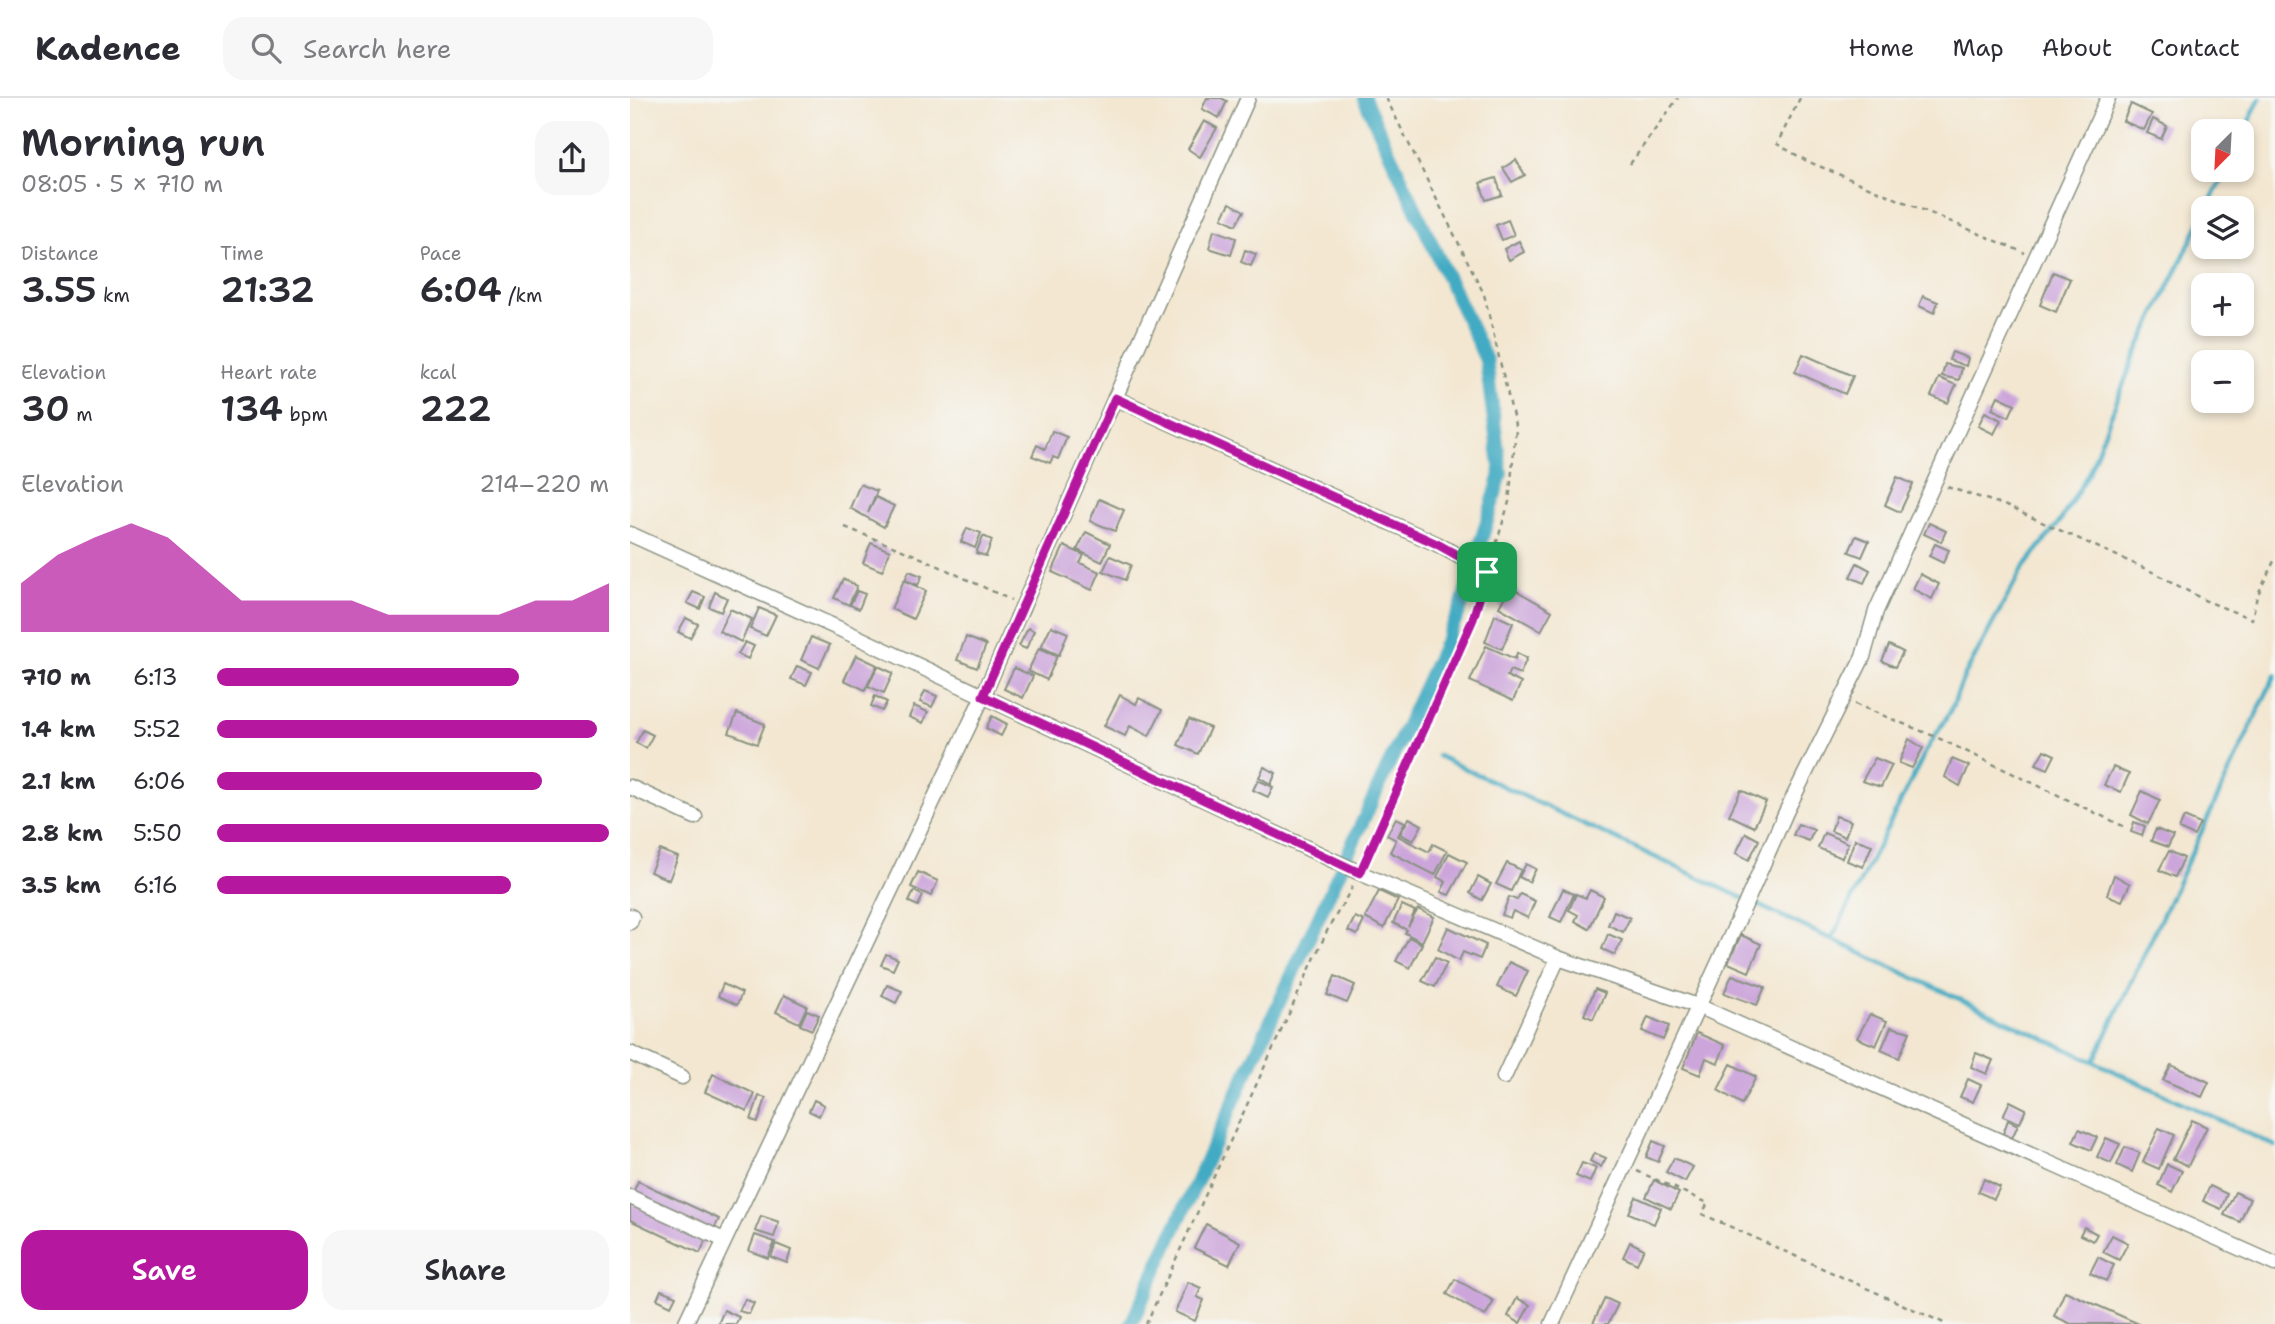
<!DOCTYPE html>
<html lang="en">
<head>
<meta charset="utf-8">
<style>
	:root { --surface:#fff; --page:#f7f7f7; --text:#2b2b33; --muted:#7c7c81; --line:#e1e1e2; --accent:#b5179e }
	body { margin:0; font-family:"Shantell Sans",sans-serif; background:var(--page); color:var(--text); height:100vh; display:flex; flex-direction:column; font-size:26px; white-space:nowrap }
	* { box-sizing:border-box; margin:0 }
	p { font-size:23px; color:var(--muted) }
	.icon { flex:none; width:38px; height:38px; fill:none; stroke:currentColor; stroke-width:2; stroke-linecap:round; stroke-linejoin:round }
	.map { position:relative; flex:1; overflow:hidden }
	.drawer { display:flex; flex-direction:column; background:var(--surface); width:630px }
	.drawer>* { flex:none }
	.needle { width:46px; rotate:204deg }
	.tools { position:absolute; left:1561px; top:21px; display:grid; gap:14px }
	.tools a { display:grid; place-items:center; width:63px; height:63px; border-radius:14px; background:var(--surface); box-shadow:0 4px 10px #0003; font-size:35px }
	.pin { position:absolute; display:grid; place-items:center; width:60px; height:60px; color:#fff; margin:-30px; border-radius:14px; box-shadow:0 4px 10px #0006 }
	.round { display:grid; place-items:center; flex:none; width:74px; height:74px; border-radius:21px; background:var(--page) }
	.summary { display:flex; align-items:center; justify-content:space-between; height:119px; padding:0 21px }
	h1 { font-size:38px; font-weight:600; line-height:52px }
	.figures { display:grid; grid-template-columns:repeat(3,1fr); gap:10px; height:119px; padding:7px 21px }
	.figures div { display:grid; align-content:center }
	.figures b { font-size:35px; font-weight:600 }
	.figures small { font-size:19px; font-weight:400 }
	.figures p { font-size:19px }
	.chart { height:196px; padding:14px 21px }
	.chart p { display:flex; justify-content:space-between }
	.chart svg { width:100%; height:126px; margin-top:7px; fill:var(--accent); opacity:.7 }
	.cta { display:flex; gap:14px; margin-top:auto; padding:14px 21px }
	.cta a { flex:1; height:80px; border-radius:21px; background:var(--accent); color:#fff; font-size:28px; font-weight:600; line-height:80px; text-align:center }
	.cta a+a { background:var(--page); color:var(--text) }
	ul { padding:0 21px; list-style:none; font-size:23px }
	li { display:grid; grid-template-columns:112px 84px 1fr; align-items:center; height:52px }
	li i { height:18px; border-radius:9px; background:var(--accent) }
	header { display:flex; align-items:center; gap:42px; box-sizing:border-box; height:98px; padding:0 35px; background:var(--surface); border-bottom:2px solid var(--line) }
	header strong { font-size:33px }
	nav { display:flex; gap:38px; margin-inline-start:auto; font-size:24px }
	.search { width:490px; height:63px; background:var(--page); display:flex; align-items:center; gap:18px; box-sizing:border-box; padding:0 24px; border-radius:21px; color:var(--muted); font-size:26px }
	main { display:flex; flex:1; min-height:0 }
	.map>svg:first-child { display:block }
</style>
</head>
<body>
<header>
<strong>Kadence</strong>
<div class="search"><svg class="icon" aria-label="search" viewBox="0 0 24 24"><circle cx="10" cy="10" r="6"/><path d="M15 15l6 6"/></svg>Search here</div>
<nav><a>Home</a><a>Map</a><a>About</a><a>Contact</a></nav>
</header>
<main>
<section class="drawer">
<div class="summary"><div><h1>Morning run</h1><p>08:05 · 5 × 710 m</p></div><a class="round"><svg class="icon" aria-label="share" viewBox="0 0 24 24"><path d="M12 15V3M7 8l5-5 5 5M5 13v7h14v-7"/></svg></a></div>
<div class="figures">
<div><p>Distance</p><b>3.55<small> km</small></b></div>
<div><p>Time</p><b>21:32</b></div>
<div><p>Pace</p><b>6:04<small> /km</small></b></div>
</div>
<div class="figures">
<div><p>Elevation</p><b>30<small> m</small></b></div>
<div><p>Heart rate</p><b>134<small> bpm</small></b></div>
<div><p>kcal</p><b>222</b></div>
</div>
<div class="chart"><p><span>Elevation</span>214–220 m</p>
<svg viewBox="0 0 160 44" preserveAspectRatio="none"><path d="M0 44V27L10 17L20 11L30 6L40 11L50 22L60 33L70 33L80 33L90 33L100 38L110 38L120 38L130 38L140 33L150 33L160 27V44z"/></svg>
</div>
<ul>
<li><b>710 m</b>6:13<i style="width:77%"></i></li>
<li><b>1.4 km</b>5:52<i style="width:97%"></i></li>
<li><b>2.1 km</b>6:06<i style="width:83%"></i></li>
<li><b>2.8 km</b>5:50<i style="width:100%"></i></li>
<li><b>3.5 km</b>6:16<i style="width:75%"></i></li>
</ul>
<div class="cta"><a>Save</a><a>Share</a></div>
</section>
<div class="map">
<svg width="1645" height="1226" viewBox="0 0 1645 1226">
	<rect width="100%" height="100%" fill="#f6f6f2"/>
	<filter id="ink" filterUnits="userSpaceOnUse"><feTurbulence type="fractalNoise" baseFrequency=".0143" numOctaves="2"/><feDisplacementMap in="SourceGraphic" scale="14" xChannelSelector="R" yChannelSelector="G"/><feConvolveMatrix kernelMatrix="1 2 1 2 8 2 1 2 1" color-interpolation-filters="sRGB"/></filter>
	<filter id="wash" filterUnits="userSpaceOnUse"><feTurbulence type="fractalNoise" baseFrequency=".00686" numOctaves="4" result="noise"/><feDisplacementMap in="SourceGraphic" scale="28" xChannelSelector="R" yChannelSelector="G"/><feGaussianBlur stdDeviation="1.57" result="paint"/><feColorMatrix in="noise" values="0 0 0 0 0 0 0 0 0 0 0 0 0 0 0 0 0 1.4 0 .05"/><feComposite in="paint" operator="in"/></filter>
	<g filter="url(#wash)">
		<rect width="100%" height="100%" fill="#f3e7d1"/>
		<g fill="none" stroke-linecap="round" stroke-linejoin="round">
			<g stroke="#43abc3" stroke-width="4.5">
				<polyline points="1612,38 1630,0"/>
				<polyline points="1577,110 1596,72"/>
				<polyline points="771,641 782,646"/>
				<polyline points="808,658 1645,1048"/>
				<polyline points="1202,840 1297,651 1320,614 1333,581 1391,473 1431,422 1459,374 1503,262 1573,118"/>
				<polyline points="1464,963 1645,577"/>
			</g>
			<polyline stroke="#43abc3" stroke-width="14" points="501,1226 831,510 871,376 856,262 734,0"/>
		</g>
		<g id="blocks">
			<g fill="#cca6db">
				<polygon points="577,0 591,0 597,3 589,20 572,11"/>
				<polygon points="1501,6 1522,16 1514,32 1493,23"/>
				<polygon points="1523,21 1537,28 1531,41 1517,35"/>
				<polygon points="574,23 587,30 570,59 558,51"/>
				<polygon points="886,62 895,77 882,84 873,70"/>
				<polygon points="866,80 872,97 856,102 850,85"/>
				<polygon points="600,105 614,113 606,127 592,120"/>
				<polygon points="878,122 884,137 872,142 866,127"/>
				<polygon points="584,132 606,140 601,157 579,150"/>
				<polygon points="889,143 894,154 879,162 874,151"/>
				<polygon points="615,152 626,156 621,168 611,164"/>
				<polygon points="1423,174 1440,181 1426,214 1410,207"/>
				<polygon points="1293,198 1308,204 1304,215 1289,208"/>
				<polygon points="1322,254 1338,260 1336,268 1319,262"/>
				<polygon points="1173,256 1223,278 1215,296 1165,274"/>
				<polygon points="1315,266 1332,270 1329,282 1312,278"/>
				<polygon points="1309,280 1326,287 1318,305 1301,298"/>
				<polygon points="1368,298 1385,306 1379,319 1362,311"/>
				<polygon points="1355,314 1371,322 1364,336 1348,328"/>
				<polygon points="422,333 437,339 428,361 423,359 420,365 402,358 407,347 415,351"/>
				<polygon points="1267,379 1283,386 1270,414 1255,407"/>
				<polygon points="230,386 247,393 238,415 246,399 264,408 254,429 220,410"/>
				<polygon points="469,401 494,412 485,433 460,423"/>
				<polygon points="1299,425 1316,433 1311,444 1294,436"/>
				<polygon points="337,430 351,435 345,450 331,444"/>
				<polygon points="456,434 480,446 472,464 447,452"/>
				<polygon points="353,438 362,442 356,458 346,455"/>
				<polygon points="1226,438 1239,443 1232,459 1219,454"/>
				<polygon points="241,445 260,453 252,473 233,465"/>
				<polygon points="1305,446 1319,452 1313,465 1299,458"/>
				<polygon points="434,448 454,457 450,465 470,474 462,492 422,474"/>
				<polygon points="480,458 501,467 495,482 473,473"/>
				<polygon points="1227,465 1240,472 1234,485 1220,479"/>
				<polygon points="279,473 292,478 288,487 275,482"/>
				<polygon points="1290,476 1309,486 1302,501 1283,491"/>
				<polygon points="213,481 227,488 219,507 204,500"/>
				<polygon points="274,482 296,493 283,521 261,511"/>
				<polygon points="880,489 922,513 911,533 869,509"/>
				<polygon points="227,493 235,496 229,511 220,507"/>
				<polygon points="63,494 75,499 70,511 57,505"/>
				<polygon points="85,494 97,500 91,514 79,509"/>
				<polygon points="129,510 146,517 136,538 120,531"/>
				<polygon points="100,511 122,521 111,544 89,533"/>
				<polygon points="865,517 883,525 872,551 855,544"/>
				<polygon points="56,520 68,526 60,540 48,534"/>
				<polygon points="421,528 438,535 429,557 411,549"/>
				<polygon points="398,530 404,533 396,551 389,548"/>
				<polygon points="181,539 200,547 189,570 171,562"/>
				<polygon points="336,539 356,547 347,570 327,562"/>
				<polygon points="115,544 124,548 118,561 108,556"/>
				<polygon points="1259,547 1273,554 1265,569 1252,563"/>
				<polygon points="856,548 885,561 887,555 897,560 890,576 880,572 877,578 891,585 883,603 840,583"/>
				<polygon points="409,550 427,558 417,582 398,573"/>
				<polygon points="226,557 247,567 235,592 214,582"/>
				<polygon points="167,568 182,574 176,587 161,581"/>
				<polygon points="248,568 263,575 254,595 238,588"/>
				<polygon points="384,570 403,578 393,600 374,591"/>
				<polygon points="295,593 307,598 302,609 290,604"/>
				<polygon points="490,597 506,606 509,600 532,612 519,638 500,628 495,638 474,628"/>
				<polygon points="245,598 257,604 252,613 241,608"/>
				<polygon points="284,608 298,614 293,625 279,619"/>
				<polygon points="107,615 135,626 127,646 99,635"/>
				<polygon points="362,618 377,626 371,638 356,630"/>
				<polygon points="559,621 580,630 568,656 548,647"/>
				<polygon points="13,632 23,637 16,650 6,645"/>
				<polygon points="1279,641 1293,650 1282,670 1269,665"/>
				<polygon points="1414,652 1425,657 1418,671 1406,666"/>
				<polygon points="1245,660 1262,667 1251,689 1232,683"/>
				<polygon points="1322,661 1339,668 1330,688 1315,679"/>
				<polygon points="634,669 646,675 641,686 629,679"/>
				<polygon points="1483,669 1499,676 1491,694 1474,687"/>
				<polygon points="628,682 643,689 638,699 623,692"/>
				<polygon points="1111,692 1136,704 1124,729 1099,717"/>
				<polygon points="1512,693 1530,702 1518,726 1501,717"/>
				<polygon points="1206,718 1221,723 1215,739 1201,733"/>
				<polygon points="1554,719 1570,726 1564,738 1549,731"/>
				<polygon points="766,720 775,724 768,738 799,754 803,746 817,753 805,777 760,754 766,742 757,737"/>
				<polygon points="779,720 792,727 783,743 770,736"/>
				<polygon points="1504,724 1515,728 1512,738 1501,734"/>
				<polygon points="1168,726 1184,732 1179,743 1163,737"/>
				<polygon points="1526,731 1543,738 1538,749 1521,743"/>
				<polygon points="1116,735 1129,742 1119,762 1106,755"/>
				<polygon points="1194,735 1218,745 1212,760 1188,750"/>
				<polygon points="1225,741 1242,747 1233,769 1217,763"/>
				<polygon points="30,752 48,759 39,782 20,774"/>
				<polygon points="1539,753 1554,760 1545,779 1529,772"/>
				<polygon points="819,755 837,764 819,797 811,794 816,784 807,779"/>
				<polygon points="877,765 891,772 881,793 866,786"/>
				<polygon points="896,766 906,771 899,784 889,779"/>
				<polygon points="288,774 308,783 301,798 281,789"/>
				<polygon points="1484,777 1500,786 1492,803 1477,797"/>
				<polygon points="848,779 861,786 852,802 840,795"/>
				<polygon points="933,791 944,796 931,824 920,819"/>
				<polygon points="960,792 974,799 959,831 945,823 948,817 939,812 946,796 956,800"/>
				<polygon points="284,793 293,798 288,808 279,804"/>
				<polygon points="749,793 768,802 754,830 735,820"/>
				<polygon points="890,796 905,803 898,820 883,813 880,820 872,817 879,799 887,802"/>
				<polygon points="772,807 785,813 778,829 788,811 804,819 792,844 775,835 777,832 763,825"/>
				<polygon points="984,813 1000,820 993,834 978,827"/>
				<polygon points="725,819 734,823 727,837 718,833"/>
				<polygon points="818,829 856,847 850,861 833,854 829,863 808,851"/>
				<polygon points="978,836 992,842 985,857 972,851"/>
				<polygon points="1111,837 1131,846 1119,874 1098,865"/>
				<polygon points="779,839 792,846 780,870 766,863"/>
				<polygon points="256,856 268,861 263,872 251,867"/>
				<polygon points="805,859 817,865 805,889 792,883"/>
				<polygon points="879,864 898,873 886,898 867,889"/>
				<polygon points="1102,877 1135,889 1127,907 1094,895"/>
				<polygon points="705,878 725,887 717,905 697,897"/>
				<polygon points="93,886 112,895 107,907 88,898"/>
				<polygon points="257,887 272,893 266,905 252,898"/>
				<polygon points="965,891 975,895 963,921 954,917"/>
				<polygon points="154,897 177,908 169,925 146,914"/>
				<polygon points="177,912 189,917 182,932 170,927"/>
				<polygon points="1240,916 1257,923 1246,948 1227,940"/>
				<polygon points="1018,919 1039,928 1033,942 1012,933"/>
				<polygon points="1261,929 1280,934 1269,960 1251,952"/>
				<polygon points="1067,935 1095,947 1088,965 1076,960 1070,977 1053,970"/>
				<polygon points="1346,955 1363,962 1357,976 1341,969"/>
				<polygon points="1101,966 1126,979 1112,1006 1088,992"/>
				<polygon points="1541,967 1579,984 1572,999 1533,982"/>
				<polygon points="83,976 125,996 117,1013 75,994"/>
				<polygon points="1338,981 1351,987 1343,1004 1330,999"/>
				<polygon points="129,998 136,1000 128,1024 121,1022"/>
				<polygon points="184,1002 194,1007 189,1018 179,1013"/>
				<polygon points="1380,1003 1396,1011 1390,1025 1373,1018"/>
				<polygon points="1378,1022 1388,1027 1382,1040 1373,1036"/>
				<polygon points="1562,1022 1577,1029 1558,1068 1543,1061"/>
				<polygon points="1529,1030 1544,1037 1529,1071 1513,1064"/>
				<polygon points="1449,1031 1467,1039 1461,1052 1443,1044"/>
				<polygon points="1476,1040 1490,1046 1481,1065 1467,1059"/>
				<polygon points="1023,1043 1035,1048 1028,1064 1016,1059"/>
				<polygon points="1495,1049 1510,1055 1502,1074 1487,1067"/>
				<polygon points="964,1055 976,1060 971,1069 960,1063"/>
				<polygon points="1044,1060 1063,1069 1055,1084 1036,1074"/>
				<polygon points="952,1065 966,1070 960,1084 946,1078"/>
				<polygon points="1537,1066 1552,1073 1542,1094 1528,1087"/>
				<polygon points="1354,1081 1370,1089 1364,1101 1348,1094"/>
				<polygon points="1024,1082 1049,1095 1041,1111 1016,1099"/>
				<polygon points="8,1083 89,1121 82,1135 2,1097"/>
				<polygon points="1580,1088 1597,1096 1591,1111 1573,1103"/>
				<polygon points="1605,1094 1620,1101 1610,1124 1594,1117"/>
				<polygon points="1006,1099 1031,1110 1024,1126 999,1115"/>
				<polygon points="0,1104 78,1138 70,1155 0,1122"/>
				<polygon points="131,1118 149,1124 144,1139 125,1133"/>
				<polygon points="576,1126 610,1144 599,1167 564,1150"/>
				<polygon points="1454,1129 1467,1136 1463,1143 1450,1137"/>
				<polygon points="125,1137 145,1144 138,1160 119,1153"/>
				<polygon points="1482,1137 1498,1145 1489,1162 1473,1154"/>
				<polygon points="1000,1144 1014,1151 1007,1166 993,1159"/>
				<polygon points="146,1146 161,1152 157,1165 141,1159"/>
				<polygon points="1468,1159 1484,1167 1476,1183 1460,1175"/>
				<polygon points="825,1181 864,1203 855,1218 817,1196"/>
				<polygon points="558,1184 571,1190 567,1199 574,1202 565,1223 545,1214"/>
				<polygon points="31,1192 46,1198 41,1208 27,1201"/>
				<polygon points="1435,1193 1509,1226 1441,1226 1424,1218"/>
				<polygon points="887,1200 900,1207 890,1225 878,1218"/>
				<polygon points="975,1200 988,1206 978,1226 966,1226 963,1225"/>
				<polygon points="115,1201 124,1205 119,1216 109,1213"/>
				<polygon points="94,1212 109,1219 106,1226 88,1226"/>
			</g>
		</g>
	</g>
	<g filter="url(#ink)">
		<use href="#blocks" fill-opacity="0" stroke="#899282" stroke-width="2"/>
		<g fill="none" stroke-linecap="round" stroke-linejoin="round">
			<g stroke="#899282" stroke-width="17">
				<g id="minor">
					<polyline points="485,300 807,446 857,474"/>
					<polyline points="0,436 223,537 730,775 928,860 1068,908 1645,1166"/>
					<polyline points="0,689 65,719"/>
					<polyline points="0,818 2,819 0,824"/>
					<polyline points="0,955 52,979"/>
					<polyline points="874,979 928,860"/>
					<polyline points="0,1099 94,1142"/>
					<polyline points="55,1226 353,598 618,0"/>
					<polyline points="922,1226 1115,807 1156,714 1233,559 1246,513 1478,0"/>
				</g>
			</g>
			<g stroke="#899282" stroke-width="2.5" stroke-dasharray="5 5" stroke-linecap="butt">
				<polyline points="756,0 854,196 886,331 879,404 862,460"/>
				<polyline points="1170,0 1147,46 1177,63 1395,155"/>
				<polyline points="1000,66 1048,0"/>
				<polyline points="1317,389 1374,407 1527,476 1574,502 1622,521 1627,498 1645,461"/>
				<polyline points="215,429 287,458 381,502"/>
				<polyline points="1225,606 1306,639 1493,728"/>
				<polyline points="735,764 843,521 854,487"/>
				<polyline points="1007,1073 1078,1105 1072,1116 1316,1226"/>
				<polyline points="516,1226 698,831 723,788"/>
			</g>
			<use href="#minor" stroke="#fff" stroke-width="14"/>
		</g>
	</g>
	<g fill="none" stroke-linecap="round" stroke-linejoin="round" filter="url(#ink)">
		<g stroke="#fff" stroke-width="14">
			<polygon id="route" points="485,300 807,446 857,474 843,521 730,775 353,598"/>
		</g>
		<use href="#route" stroke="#b5179e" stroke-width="9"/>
	</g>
</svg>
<div class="tools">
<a><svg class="needle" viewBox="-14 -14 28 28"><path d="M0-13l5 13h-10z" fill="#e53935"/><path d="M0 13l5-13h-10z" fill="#7c7c81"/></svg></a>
<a><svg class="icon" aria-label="layers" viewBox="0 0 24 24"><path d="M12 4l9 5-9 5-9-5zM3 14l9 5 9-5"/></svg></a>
<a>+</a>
<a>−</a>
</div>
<div class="pin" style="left:857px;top:474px;background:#1e9e55"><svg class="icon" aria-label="arrive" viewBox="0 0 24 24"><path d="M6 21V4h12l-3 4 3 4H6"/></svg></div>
</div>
</main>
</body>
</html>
